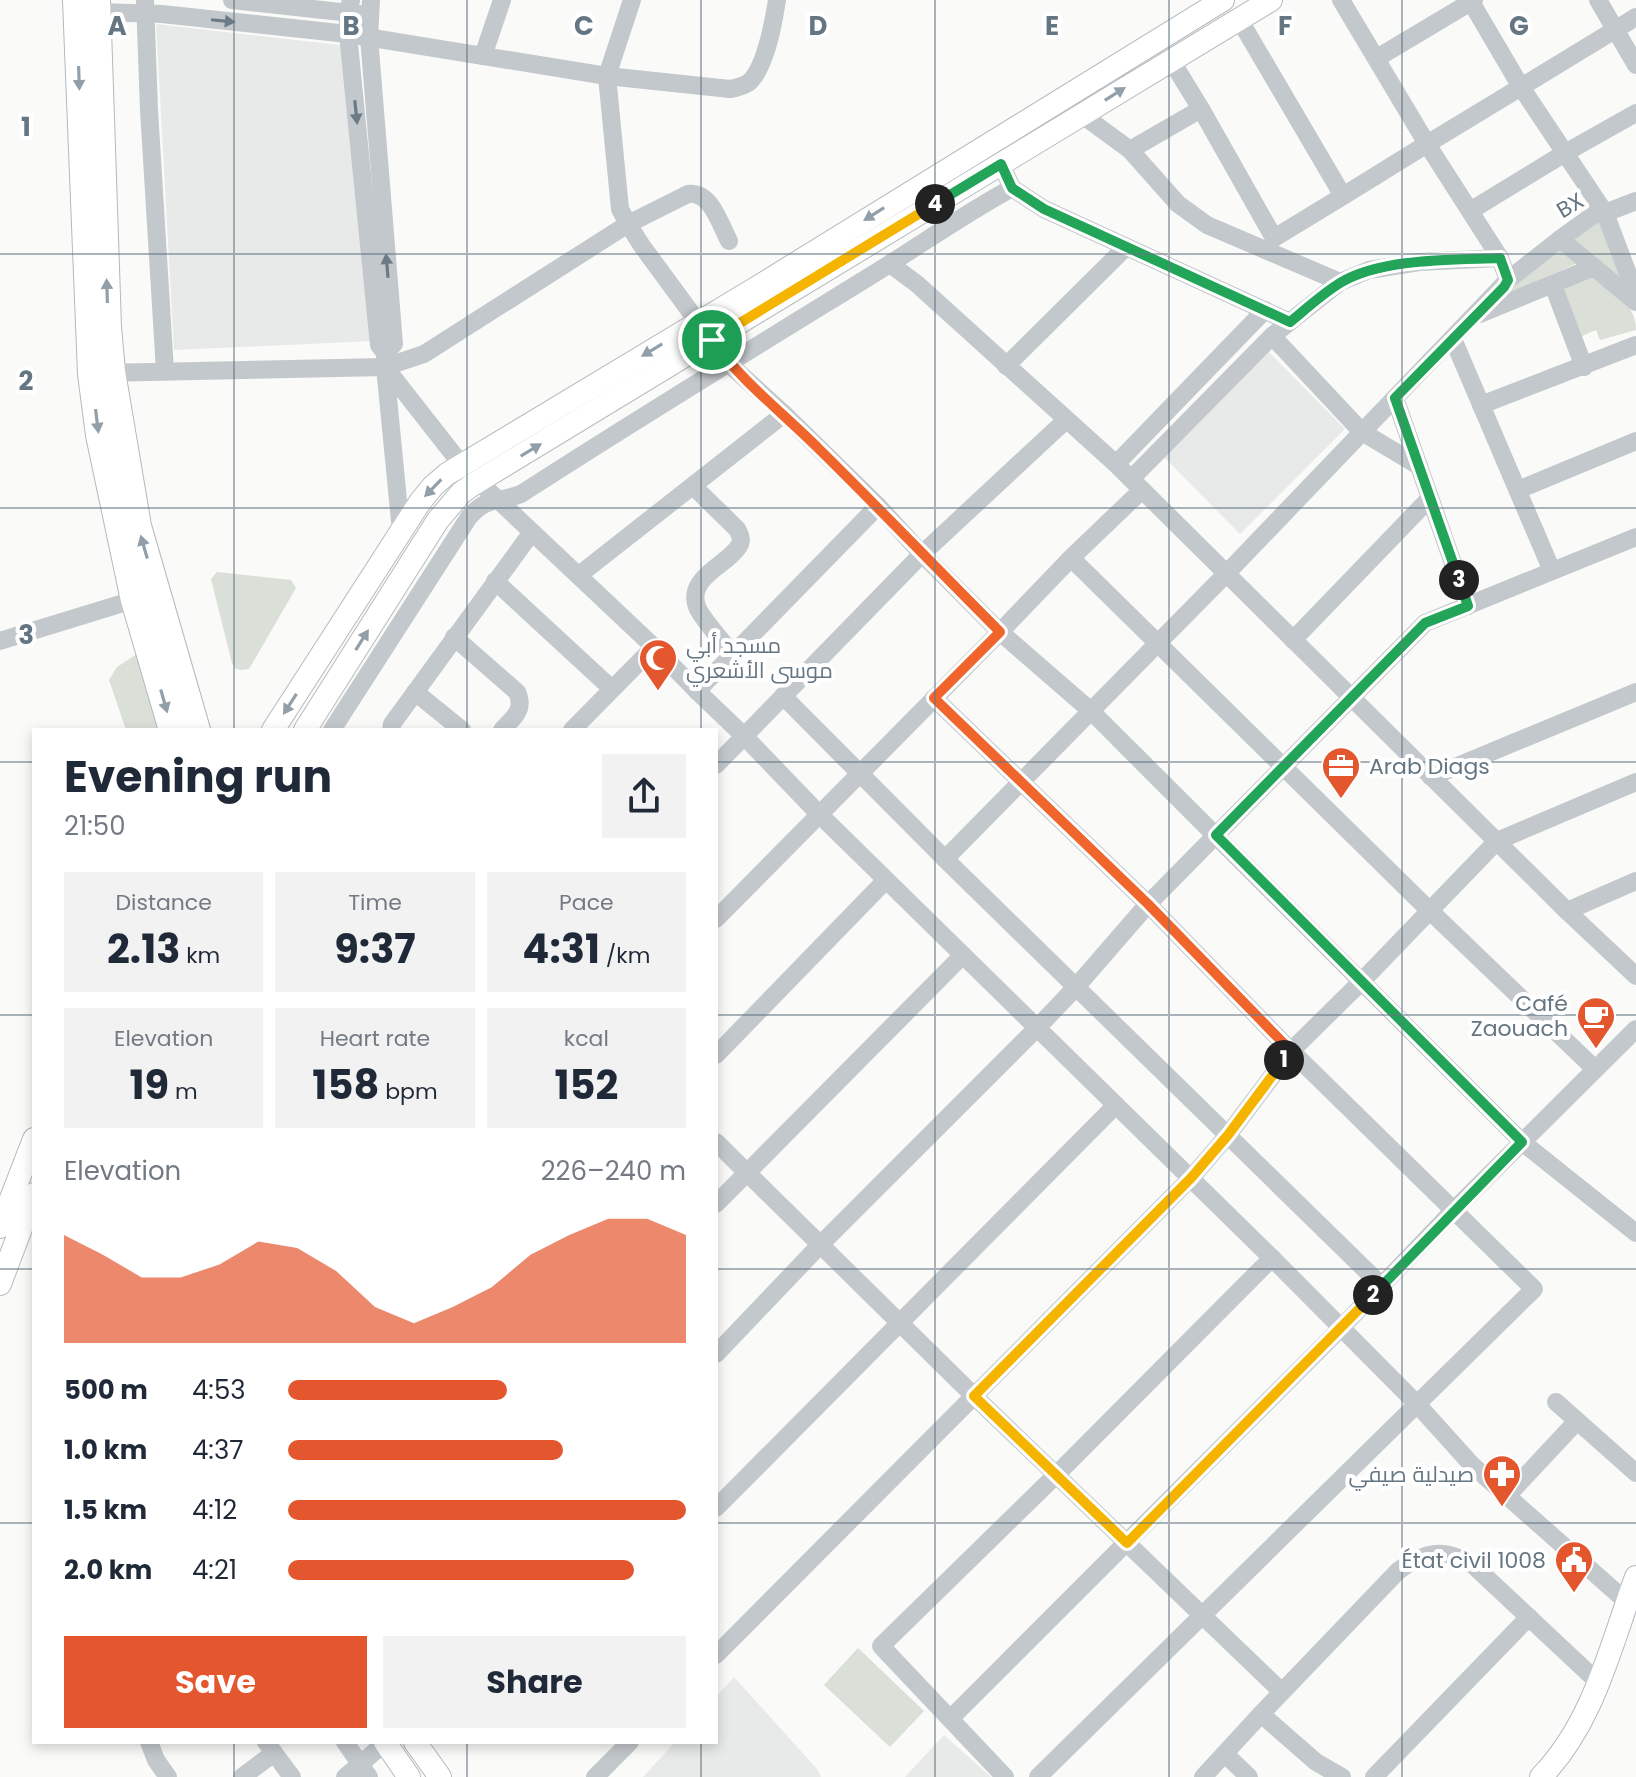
<!DOCTYPE html>
<html lang="en">
<head>
<meta charset="utf-8">
<style>
	:root { --surface:#fff; --page:#f2f2f3; --text:#1f2937; --muted:#747a83; --accent:#e4572e }
	body { margin:0; font-family:Poppins,Cairo,sans-serif; background:var(--page); color:var(--text); height:100vh; display:flex; flex-direction:column; font-size:30px; white-space:nowrap }
	* { box-sizing:border-box; margin:0 }
	p { font-size:26px; color:var(--muted) }
	.icon { flex:none; width:44px; height:44px; fill:none; stroke:currentColor; stroke-width:2; stroke-linecap:round; stroke-linejoin:round }
	.map { position:relative; flex:1; overflow:hidden }
	.side { position:absolute; left:32px; top:728px; width:686px; height:1016px; display:flex; flex-direction:column; background:var(--surface); border-radius:0px; box-shadow:0 4px 12px #0003 }
	.side>* { flex:none }
	.pin { position:absolute; display:grid; place-items:center; width:68px; height:68px; color:#fff; margin:-34px; border:4px solid #fff; border-radius:50%; box-shadow:0 2px 8px #0007 }
	.km { position:absolute; width:40px; height:40px; margin:-20px; border-radius:50%; background:#222; color:#fff; font-size:22px; line-height:40px; text-align:center }
	.round { display:grid; place-items:center; flex:none; width:84px; height:84px; border-radius:0px; background:var(--page) }
	.overview { display:flex; align-items:center; justify-content:space-between; height:136px; padding:0 32px }
	h1 { font-size:44px; font-weight:700; line-height:60px }
	.metrics { display:grid; grid-template-columns:repeat(3,1fr); gap:12px; height:136px; padding:8px 32px }
	.metrics div { display:grid; align-content:center; border-radius:0px; background:var(--page); text-align:center }
	.metrics b { font-size:40px; font-weight:700 }
	.metrics small { font-size:22px; font-weight:400 }
	.metrics p { font-size:22px }
	.chart { height:224px; padding:16px 32px }
	.chart p { display:flex; justify-content:space-between }
	.chart svg { width:100%; height:144px; margin-top:8px; fill:var(--accent); opacity:.7 }
	.cta { display:flex; gap:16px; margin-top:auto; padding:16px 32px }
	.cta a { flex:1; height:92px; border-radius:0px; background:var(--accent); color:#fff; font-size:32px; font-weight:700; line-height:92px; text-align:center }
	.cta a+a { background:var(--page); color:var(--text) }
	ul { padding:0 32px; list-style:none; font-size:26px }
	li { display:grid; grid-template-columns:128px 96px 1fr; align-items:center; height:60px }
	li i { height:20px; border-radius:10px; background:var(--accent) }
	.map>svg:first-child { display:block }
</style>
</head>
<body>
<div class="map">
<svg width="1636" height="1777" viewBox="0 0 1636 1777">
	<rect width="100%" height="100%" fill="#fafaf8"/>
	<g fill="#e8e9e9">
		<polygon points="156,24 348,46 373,341 174,350"/>
		<polygon points="1263,346 1345,429 1240,534 1158,451"/>
		<polygon points="734,1677 817,1769 821,1777 643,1777 675,1742 716,1742 716,1697"/>
		<polygon points="944,1735 991,1777 905,1777"/>
	</g>
	<g fill="#dadfd7">
		<polygon points="1601,217 1628,284 1571,239"/>
		<polygon points="1558,241 1578,263 1506,295"/>
		<path d="M1590,272C1610,288 1636,303 1636,330L1600,340L1596,330L1582,336L1562,286Z"/>
		<polygon points="217,572 291,580 296,588 249,669 242,670 236,669 232,663 211,579"/>
		<polygon points="137,654 160,730 126,730 109,680 117,667"/>
		<polygon points="858,1648 924,1711 890,1747 824,1685"/>
	</g>
	<g fill="none" stroke-linecap="round" stroke-linejoin="round">
		<g stroke="#b5babe" stroke-width="24">
			<g id="major">
				<polyline points="273,730 420,502 433,486 447,474 756,288 1223,0"/>
				<polyline points="305,730 438,520 461,493 472,485 1271,0"/>
				<polyline points="0,1227 34,1139"/>
				<polyline points="0,1284 34,1194"/>
				<polyline points="385,1742 409,1777"/>
				<polyline points="415,1742 440,1777"/>
				<path d="M1541,1777C1594,1722 1610,1647 1636,1577"/>
			</g>
		</g>
		<g stroke="#b4b9bd" stroke-width="28">
			<g id="highway">
				<polyline points="76,0 91,374 99,435 134,600 172,730"/>
				<polyline points="97,0 108,327 112,372 138,526 197,730"/>
			</g>
		</g>
		<g stroke="#c3c8cc" stroke-width="18">
			<polyline points="145,0 149,110 165,371"/>
			<polyline points="232,0 359,14"/>
			<polyline points="351,0 348,12 348,34 379,345 385,353"/>
			<polyline points="371,0 369,37 394,344 385,353 385,367 401,531"/>
			<polyline points="632,0 607,76 620,209 628,224 642,246 728,363 784,414 878,506 922,554 1000,632 1091,711 1522,1142 1636,1233"/>
			<polyline points="1341,0 1427,144 1521,87 1471,2"/>
			<polyline points="1598,0 1636,65"/>
			<path d="M98,12L162,14L348,34L607,76L730,89C736,88 743,86 748,83C765,70 774,20 777,0"/>
			<polyline points="1636,17 1521,87 1605,213 1636,295"/>
			<polyline points="1239,19 1343,196 1427,144 1500,258 1508,280"/>
			<polyline points="483,56 502,0"/>
			<polyline points="1377,58 1474,0"/>
			<polyline points="1171,60 1201,109 1274,238 1343,196"/>
			<polyline points="1081,114 1130,150 1178,204 1207,225 1340,282"/>
			<polyline points="1130,150 1201,109"/>
			<polyline points="1012,188 1044,209 1290,322"/>
			<polyline points="1470,211 1565,153 1636,113"/>
			<polyline points="1560,239 1636,302"/>
			<polyline points="890,264 917,284 1116,464 1567,911 1636,881"/>
			<polyline points="1553,285 1584,367"/>
			<polyline points="1480,314 1594,267"/>
			<polyline points="1272,336 1362,432 1419,466"/>
			<polyline points="1453,339 1552,571"/>
			<polyline points="1006,366 1126,247"/>
			<polyline points="385,367 461,464"/>
			<path d="M102,373L385,367L424,354L628,224L688,194C711,191 720,224 729,241"/>
			<polyline points="1395,398 1468,606"/>
			<polyline points="1481,405 1636,345"/>
			<polyline points="1116,464 1265,310"/>
			<polyline points="1131,479 1272,336 1340,282 1369,270 1419,262 1500,258"/>
			<polyline points="478,481 654,647 697,691 744,736 819,814 1272,1258 1417,1404 1472,1465 1627,1602"/>
			<path d="M693,486L737,529C740,535 743,540 739,546C727,566 684,578 698,609C704,621 724,643 733,655"/>
			<polyline points="1518,490 1636,441"/>
			<polyline points="1071,558 1429,910 1595,1069"/>
			<polyline points="579,575 784,414"/>
			<polyline points="495,581 612,689"/>
			<path d="M454,637L517,692C525,710 514,717 502,730"/>
			<polyline points="1293,640 1430,498"/>
			<polyline points="0,641 143,597"/>
			<polyline points="697,691 878,506"/>
			<polyline points="415,692 462,730"/>
			<polyline points="783,696 945,859 1226,574 1508,280 1560,239 1596,213 1605,213 1636,201"/>
			<polyline points="934,698 1148,904 1291,1051 1534,1289 1038,1777"/>
			<path d="M332,730L469,517C488,496 497,503 521,494C637,419 755,347 872,275C919,246 964,214 1012,188L1001,164"/>
			<polyline points="391,730 392,724 532,532"/>
			<polyline points="572,730 654,647"/>
			<polyline points="716,765 922,554 1066,420"/>
			<polyline points="1431,777 1636,692"/>
			<polyline points="945,859 1382,1286"/>
			<polyline points="1567,911 1636,976"/>
			<polyline points="716,919 1000,632 1071,558 1142,490"/>
			<polyline points="716,1055 886,880"/>
			<polyline points="716,1142 974,1396 1282,1692"/>
			<polyline points="716,1204 963,955"/>
			<polyline points="716,1354 820,1245 1037,1028 1076,987 1148,904 1425,623 1636,537"/>
			<polyline points="1556,1402 1636,1473"/>
			<polyline points="1507,1496 1577,1421"/>
			<polyline points="716,1508 1116,1105"/>
			<polyline points="716,1655 1191,1178 1228,1135 1291,1051 1361,982 1497,841 1636,782"/>
			<polyline points="1261,1714 1316,1762 1342,1777"/>
			<polyline points="950,1719 1341,1328 1454,1210 1636,1029"/>
			<polyline points="149,1742 156,1760 168,1777"/>
			<polyline points="266,1742 292,1777"/>
			<polyline points="345,1742 369,1777"/>
			<polyline points="1225,1754 1249,1777"/>
			<polyline points="242,1777 274,1753"/>
			<polyline points="345,1777 386,1742"/>
			<polyline points="595,1777 630,1742"/>
			<polyline points="1005,1777 881,1646 1057,1474 1272,1258"/>
			<path d="M1203,1777L1261,1714L1398,1571C1425,1551 1445,1547 1474,1566L1599,1683"/>
			<polyline points="1374,1777 1529,1617"/>
		</g>
		<use href="#major" stroke="#fff" stroke-width="22"/>
		<use href="#highway" stroke="#fff" stroke-width="26"/>
	</g>
	<defs><path id="oneway-solid" d="M-6-.8H1V-3.2L6.5 0L1 3.2V.8H-6Z" transform="scale(2)"/></defs>
	<g fill="#6a7a87">
		<use href="#oneway-solid" transform="translate(223 21) rotate(6)"/>
		<use href="#oneway-solid" transform="translate(356 112) rotate(84)"/>
		<use href="#oneway-solid" transform="translate(387 266) rotate(-95)"/>
	</g>
	<g fill="#939fa8">
		<use href="#oneway-solid" transform="translate(79 78) rotate(88)"/>
		<use href="#oneway-solid" transform="translate(1115 94) rotate(-32)"/>
		<use href="#oneway-solid" transform="translate(874 214) rotate(148)"/>
		<use href="#oneway-solid" transform="translate(107 291) rotate(-92)"/>
		<use href="#oneway-solid" transform="translate(652 350) rotate(149)"/>
		<use href="#oneway-solid" transform="translate(97 421) rotate(83)"/>
		<use href="#oneway-solid" transform="translate(531 450) rotate(-31)"/>
		<use href="#oneway-solid" transform="translate(433 488) rotate(134)"/>
		<use href="#oneway-solid" transform="translate(144 547) rotate(-106)"/>
		<use href="#oneway-solid" transform="translate(362 640) rotate(-58)"/>
		<use href="#oneway-solid" transform="translate(164 701) rotate(74)"/>
		<use href="#oneway-solid" transform="translate(290 704) rotate(123)"/>
	</g>
	<g fill="none" stroke-linecap="round" stroke-linejoin="round">
		<g stroke="#fff" stroke-width="16">
			<path id="split-1" d="M712,340C741,381 783,413 819,449C880,509 939,571 1000,632L934,698L1148,904L1291,1051L1284,1060"/>
		</g>
		<g stroke="#fff" stroke-width="16">
			<polyline id="split-2" points="1284,1060 1228,1135 1191,1178 974,1396 1127,1543 1373,1295"/>
		</g>
		<g stroke="#fff" stroke-width="16">
			<polyline id="split-3" points="1373,1295 1522,1142 1216,835 1425,623 1468,606 1459,580"/>
		</g>
		<g stroke="#fff" stroke-width="16">
			<path id="split-4" d="M935,204L1001,164L1012,188L1044,209L1290,322C1306,309 1322,294 1340,283C1381,258 1452,260 1500,258L1508,280L1504,287L1395,398L1459,580"/>
		</g>
		<g stroke="#fff" stroke-width="16">
			<polyline id="split-5" points="712,340 935,204"/>
		</g>
		<use href="#split-1" stroke="#f0652b" stroke-width="10"/>
		<use href="#split-2" stroke="#f5b400" stroke-width="10"/>
		<use href="#split-3" stroke="#22a559" stroke-width="10"/>
		<use href="#split-4" stroke="#22a559" stroke-width="10"/>
		<use href="#split-5" stroke="#f5b400" stroke-width="10"/>
	</g>
	<path fill="none" stroke="#657683" stroke-width="2" stroke-opacity="0.55" d="M234,0V730M467,0V730M701,0V730M935,0V1777M1169,0V1777M1402,0V1777M0,254H1636M0,508H1636M0,762H34M716,762H1636M0,1015H34M716,1015H1636M0,1269H34M716,1269H1636M0,1523H34M716,1523H1636M234,1742V1777M467,1742V1777M701,1742V1777"/>
	<defs>
		<g id="mosque-pin" transform="scale(2)"><path d="M0 17L-7.5 6A9.5 9.5 0 1 1 7.5 6Z" fill="#e4572e" stroke="#fff"/><path d="M3.5-4.9A6 6 0 1 0 3.5 4.9A5 5 0 1 1 3.5-4.9Z" fill="#fff"/></g>
		<g id="office-pin" transform="scale(2)"><path d="M0 17L-7.5 6A9.5 9.5 0 1 1 7.5 6Z" fill="#e4572e" stroke="#fff"/><path d="M-6-3h4V-5.5h4V-3h4V5H-6ZM-1-4.5V-3h2v-1.5ZM-6 0V1H6V0Z" fill="#fff"/></g>
		<g id="cafe-pin" transform="scale(2)"><path d="M0 17L-7.5 6A9.5 9.5 0 1 1 7.5 6Z" fill="#e4572e" stroke="#fff"/><path d="M-5.5-4.5H6V0H3Q3 3.5 0 3.5H-2.5Q-5.5 3.5-5.5 0ZM3-3.2v2h1.7v-2ZM-6 4.5H4V6H-6Z" fill="#fff"/></g>
		<g id="pharmacy-pin" transform="scale(2)"><path d="M0 17L-7.5 6A9.5 9.5 0 1 1 7.5 6Z" fill="#e4572e" stroke="#fff"/><path d="M-2-6h4v4h4v4h-4v4h-4v-4h-4v-4h4Z" fill="#fff"/></g>
		<g id="civic-pin" transform="scale(2)"><path d="M0 17L-7.5 6A9.5 9.5 0 1 1 7.5 6Z" fill="#e4572e" stroke="#fff"/><path d="M-.6-6.5H3V-4.5H.6V-3L4-1V1h2V6H-6V1h2V-1L-.6-3ZM-1.2 2.5V6h2.4V2.5Z" fill="#fff"/></g>
	</defs>
	<g fill-rule="evenodd">
		<use href="#mosque-pin" x="658" y="658"/>
		<use href="#office-pin" x="1341" y="766"/>
		<use href="#cafe-pin" x="1596" y="1016"/>
		<use href="#pharmacy-pin" x="1502" y="1474"/>
		<use href="#civic-pin" x="1574" y="1560"/>
	</g>
	<g text-anchor="middle" stroke-width="8" stroke-linejoin="round" paint-order="stroke">
		<g font-size="22" fill="#657683" stroke="#fff">
			<text transform="translate(1570 205) rotate(-31)" y="8">BX</text>
		</g>
		<g font-size="22" fill="#657683" stroke="#fff" text-anchor="end">
			<text x="686" y="653" text-anchor="start">مسجد أبي<tspan x="686" dy="25">موسى الأشعري</tspan></text>
			<text x="1369" y="774" text-anchor="start">Arab Diags</text>
			<text x="1568" y="1011">Café<tspan x="1568" dy="25">Zaouach</tspan></text>
			<text x="1474" y="1482">صيدلية صيفي</text>
			<text x="1546" y="1568">État civil 1008</text>
		</g>
	</g>
	<g font-size="26" text-anchor="middle" font-weight="bold" fill="#657683" stroke="#fff" stroke-width="8" stroke-linejoin="round" paint-order="stroke">
		<text x="117" y="35">A</text>
		<text x="351" y="35">B</text>
		<text x="584" y="35">C</text>
		<text x="818" y="35">D</text>
		<text x="1052" y="35">E</text>
		<text x="1285" y="35">F</text>
		<text x="1519" y="35">G</text>
		<text x="26" y="136">1</text>
		<text x="26" y="390">2</text>
		<text x="26" y="644">3</text>
	</g>
</svg>
<div class="pin" style="left:712px;top:340px;background:#1e9e55"><svg class="icon" aria-label="arrive" viewBox="0 0 24 24"><path d="M6 21V4h12l-3 4 3 4H6"/></svg></div>
<b class="km" style="left:1284px;top:1060px">1</b>
<b class="km" style="left:1373px;top:1295px">2</b>
<b class="km" style="left:1459px;top:580px">3</b>
<b class="km" style="left:935px;top:204px">4</b>
<section class="side">
<div class="overview"><div><h1>Evening run</h1><p>21:50</p></div><a class="round"><svg class="icon" aria-label="share" viewBox="0 0 24 24"><path d="M12 15V3M7 8l5-5 5 5M5 13v7h14v-7"/></svg></a></div>
<div class="metrics">
<div><p>Distance</p><b>2.13<small> km</small></b></div>
<div><p>Time</p><b>9:37</b></div>
<div><p>Pace</p><b>4:31<small> /km</small></b></div>
</div>
<div class="metrics">
<div><p>Elevation</p><b>19<small> m</small></b></div>
<div><p>Heart rate</p><b>158<small> bpm</small></b></div>
<div><p>kcal</p><b>152</b></div>
</div>
<div class="chart"><p><span>Elevation</span>226–240 m</p>
<svg viewBox="0 0 160 44" preserveAspectRatio="none"><path d="M0 44V11L10 17L20 24L30 24L40 20L50 13L60 15L70 22L80 33L90 38L100 33L110 27L120 17L130 11L140 6L150 6L160 11V44z"/></svg>
</div>
<ul>
<li><b>500 m</b>4:53<i style="width:55%"></i></li>
<li><b>1.0 km</b>4:37<i style="width:69%"></i></li>
<li><b>1.5 km</b>4:12<i style="width:100%"></i></li>
<li><b>2.0 km</b>4:21<i style="width:87%"></i></li>
</ul>
<div class="cta"><a>Save</a><a>Share</a></div>
</section>
</div>
</body>
</html>
